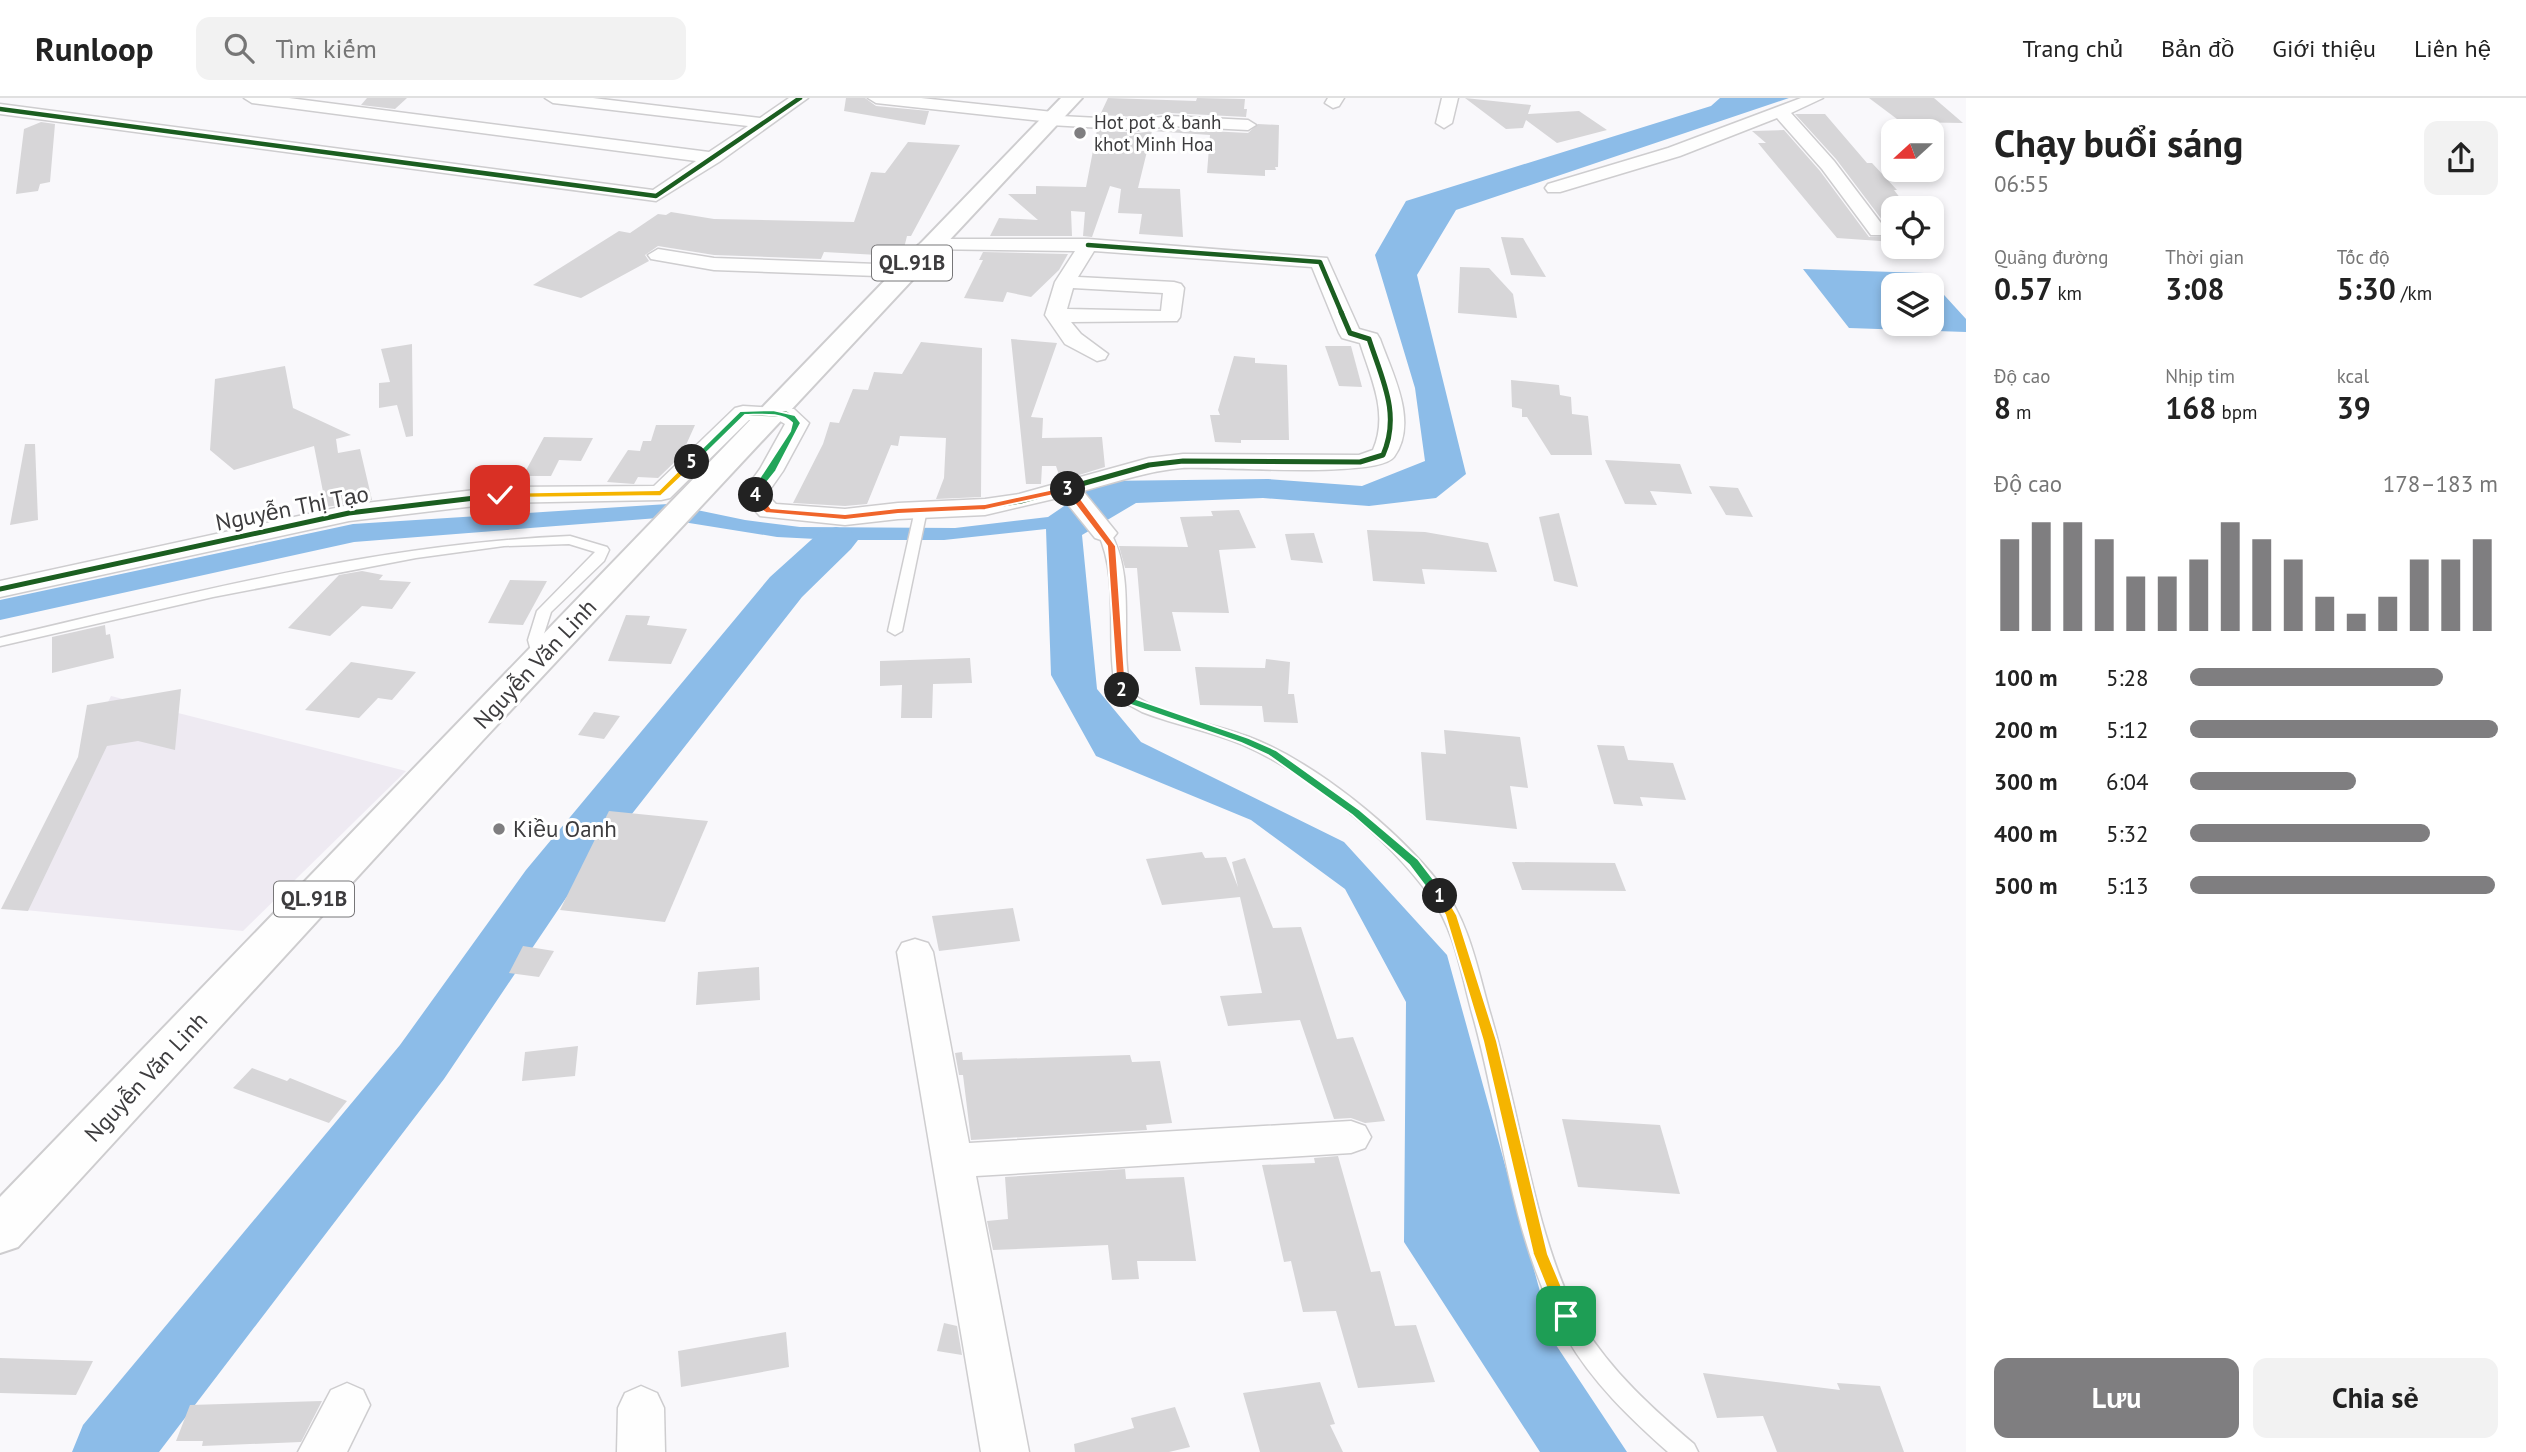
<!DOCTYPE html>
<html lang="vi">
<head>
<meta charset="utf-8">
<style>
	:root { --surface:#fff; --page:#f2f2f2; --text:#222; --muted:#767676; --line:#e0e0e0; --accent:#7f7e80 }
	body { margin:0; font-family:"PT Sans",sans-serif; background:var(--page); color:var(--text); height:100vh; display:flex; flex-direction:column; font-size:26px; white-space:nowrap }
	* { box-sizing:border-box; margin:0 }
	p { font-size:23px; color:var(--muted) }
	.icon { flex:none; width:38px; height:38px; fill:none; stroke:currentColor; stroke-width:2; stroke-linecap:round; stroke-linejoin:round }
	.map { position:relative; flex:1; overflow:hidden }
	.side { display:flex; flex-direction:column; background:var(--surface); width:560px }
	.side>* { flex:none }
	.needle { width:46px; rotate:249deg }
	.controls { position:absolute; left:1881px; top:21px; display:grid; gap:14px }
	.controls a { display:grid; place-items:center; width:63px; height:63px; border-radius:14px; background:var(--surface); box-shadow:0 4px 10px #0003; font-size:35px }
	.pin { position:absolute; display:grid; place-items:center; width:60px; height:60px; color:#fff; margin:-30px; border-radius:14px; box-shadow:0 4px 10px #0006 }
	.km { position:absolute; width:35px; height:35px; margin:-18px; border-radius:50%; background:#222; color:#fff; font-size:19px; line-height:35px; text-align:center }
	.round { display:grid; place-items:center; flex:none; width:74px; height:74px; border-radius:14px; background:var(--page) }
	.summary { display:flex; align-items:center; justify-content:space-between; height:119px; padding:0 28px }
	h1 { font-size:38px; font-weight:600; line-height:52px }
	.metrics { display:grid; grid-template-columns:repeat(3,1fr); gap:10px; height:119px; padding:7px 28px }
	.metrics div { display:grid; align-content:center }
	.metrics b { font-size:30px; font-weight:600 }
	.metrics small { font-size:19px; font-weight:400 }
	.metrics p { font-size:19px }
	.chart { height:196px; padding:14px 28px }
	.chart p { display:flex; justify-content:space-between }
	.chart svg { width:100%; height:126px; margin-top:7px; stroke:var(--accent); stroke-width:6 }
	.action { display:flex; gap:14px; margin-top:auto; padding:14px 28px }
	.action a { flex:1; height:80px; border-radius:14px; background:var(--accent); color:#fff; font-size:28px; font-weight:600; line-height:80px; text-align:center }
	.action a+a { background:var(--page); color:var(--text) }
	ul { padding:0 28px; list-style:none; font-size:23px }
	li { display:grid; grid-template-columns:112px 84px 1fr; align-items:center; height:52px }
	li i { height:18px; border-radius:9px; background:var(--accent) }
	header { display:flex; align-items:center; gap:42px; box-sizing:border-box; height:98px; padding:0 35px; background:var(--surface); border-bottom:2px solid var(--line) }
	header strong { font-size:33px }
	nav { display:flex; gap:38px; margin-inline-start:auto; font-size:24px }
	.search { width:490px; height:63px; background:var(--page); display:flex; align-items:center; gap:18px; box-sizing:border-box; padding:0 24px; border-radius:14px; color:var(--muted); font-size:26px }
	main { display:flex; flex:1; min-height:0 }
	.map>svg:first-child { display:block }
</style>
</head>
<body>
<header>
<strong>Runloop</strong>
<div class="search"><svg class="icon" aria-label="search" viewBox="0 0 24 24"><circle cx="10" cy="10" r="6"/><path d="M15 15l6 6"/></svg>Tìm kiếm</div>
<nav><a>Trang chủ</a><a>Bản đồ</a><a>Giới thiệu</a><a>Liên hệ</a></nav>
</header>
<main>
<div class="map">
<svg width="1966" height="1354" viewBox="0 0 1966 1354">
	<rect width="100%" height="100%" fill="#f9f8fb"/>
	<polygon fill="#eeeaf2" points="111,598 406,673 243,833 4,810"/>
	<g fill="#8cbce8" fill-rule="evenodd">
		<polygon points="1720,0 1789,0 1456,112 1417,177 1466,376 1436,400 1369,408 1263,400 1136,405 1082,437 1097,591 1141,644 1344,744 1447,857 1554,1244 1627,1354 1540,1354 1404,1144 1406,904 1345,791 1251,722 1096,658 1051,577 1046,431 944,442 836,442 777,439 658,420 354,444 0,522 0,502 353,426 668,406 745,422 800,429 955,430 1048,419 1101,383 1268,381 1362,388 1425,363 1415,290 1375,157 1406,103 1711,8"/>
		<path d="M1803,171L1924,175L1966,221V234L1849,230ZM1894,187H1932V226H1894Z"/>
	</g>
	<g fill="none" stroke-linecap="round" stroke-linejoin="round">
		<polygon fill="#8cbce8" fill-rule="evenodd" points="836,429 851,433 858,442 851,451 802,499 566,800 444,981 159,1354 72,1354 83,1327 400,947 526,772 770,479 821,433"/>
	</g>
	<g fill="#d7d6d8">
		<polygon points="367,0 407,0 395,11 361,7"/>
		<polygon points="846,0 865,0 876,8 929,13 925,27 844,13"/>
		<polygon points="1108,0 1196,3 1197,0 1245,1 1244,11 1247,11 1246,19 1170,15 1138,19 1100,17"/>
		<polygon points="1465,0 1531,7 1528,16 1579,13 1607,32 1557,45 1526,22 1523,30 1506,31"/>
		<polygon points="1869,0 1934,0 1963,25 1901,24"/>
		<polygon points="1795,16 1825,16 1867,65 1872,65 1897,92 1894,92 1908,110 1894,110 1894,144 1837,140 1758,45 1766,45 1752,33 1784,32 1820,73 1869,139 1887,138 1889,131 1836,61"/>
		<polygon points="41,24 55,26 50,84 40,86 38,93 16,96 24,31"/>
		<polygon points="1258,26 1279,27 1278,69 1275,69 1276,72 1265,72 1265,78 1207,75 1210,37 1152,33 1138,90 1180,91 1183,139 1139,136 1142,116 1118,115 1121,91 1110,88 1092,139 1083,138 1085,114 1071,113 1072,138 990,138 999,120 1038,122 1008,96 1036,96 1036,88 1086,89 1097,32 1138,35 1170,31 1248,35"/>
		<polygon points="908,44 960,47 911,138 907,138 904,150 898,150 896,158 824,154 821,161 714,157 658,148 645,157 649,163 581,200 533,187 619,133 630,135 658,116 666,117 671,114 714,121 854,124 871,74 885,75"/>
		<polygon points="1501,139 1523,140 1546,179 1511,177"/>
		<polygon points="983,154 1068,156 1059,172 1031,199 1007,194 1003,204 964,200 983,162 979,162"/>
		<polygon points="1460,169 1489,170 1513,196 1517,220 1458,215"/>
		<polygon points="1011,241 1057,245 1031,319 1043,320 1042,340 1102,339 1105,369 1079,377 1059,377 1056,368 1042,368 1041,386 1026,386"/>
		<polygon points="921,244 982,250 981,399 936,401 944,380 946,340 900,338 898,348 891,347 867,406 845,408 793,405 823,346 830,324 839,325 853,291 868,292 874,274 902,276"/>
		<polygon points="412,246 413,338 406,339 397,307 379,310 379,285 390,284 381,251"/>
		<polygon points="1325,248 1351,248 1362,289 1339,288"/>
		<polygon points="1234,258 1255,260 1255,265 1287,267 1289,342 1241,342 1241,345 1215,344 1210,317 1220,317 1218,312"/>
		<polygon points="285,268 293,310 351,337 336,341 338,355 360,351 372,402 326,409 314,348 234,372 210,352 215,281"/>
		<polygon points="1511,282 1559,287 1560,297 1571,299 1572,316 1588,318 1592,357 1551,357 1527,319 1522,319 1522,311 1512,309"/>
		<polygon points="656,327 695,327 681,358 658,380 638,379 634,386 607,384 628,352 640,353 643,343 651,343"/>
		<polygon points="544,339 593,340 581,363 559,362 551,378 523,378"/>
		<polygon points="25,346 35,346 38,422 10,427"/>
		<polygon points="1605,362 1680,366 1692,396 1650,393 1657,407 1625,406"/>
		<polygon points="1709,388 1738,390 1753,419 1726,417"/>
		<polygon points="1239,412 1256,450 1219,452 1229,515 1172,514 1181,553 1144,553 1137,470 1125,470 1119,448 1188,449 1180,419 1213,418 1211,413"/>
		<polygon points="1559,415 1578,489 1554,483 1539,419"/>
		<polygon points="1367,432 1425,434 1488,445 1497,474 1422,471 1425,486 1373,483"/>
		<polygon points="1314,435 1323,465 1291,462 1285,436"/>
		<polygon points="362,473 383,477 379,482 411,484 392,511 362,508 330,538 288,530 339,477"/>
		<polygon points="510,482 547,483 523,527 488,525"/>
		<polygon points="626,517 650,518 647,527 687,531 671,566 608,563"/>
		<polygon points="105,527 106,537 110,536 114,560 52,575 52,539"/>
		<polygon points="970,560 972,585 933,586 932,620 901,620 902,587 880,588 880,563"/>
		<polygon points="1266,561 1290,564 1288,596 1294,596 1298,625 1264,624 1262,608 1200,607 1195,569 1265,570"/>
		<polygon points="351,564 416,574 392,602 378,600 359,620 305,612"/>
		<polygon points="181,591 175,652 138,643 107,648 28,813 1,811 78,659 87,607"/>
		<polygon points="594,614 620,618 604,641 578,637"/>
		<polygon points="1444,632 1520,639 1528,690 1510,688 1517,731 1426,722 1421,654 1446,656"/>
		<polygon points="1597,647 1624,648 1628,662 1673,665 1686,702 1640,699 1643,708 1614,706"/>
		<polygon points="609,713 708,723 665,824 560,812"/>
		<polygon points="1202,754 1205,760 1226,759 1238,789 1232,764 1245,760 1273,830 1301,829 1337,941 1353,939 1385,1023 1365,1025 1351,1020 1334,1021 1300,922 1228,928 1220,898 1262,895 1240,799 1162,807 1146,761"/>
		<polygon points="1512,764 1615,765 1626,793 1522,792"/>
		<polygon points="1013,810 1020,843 939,853 932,818"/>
		<polygon points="523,848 554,853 539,879 509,875"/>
		<polygon points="759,869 760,902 696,907 698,874"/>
		<polygon points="578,948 575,978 522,983 525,954"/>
		<polygon points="962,954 963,962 1130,957 1132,964 1160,963 1172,1025 1146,1027 1147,1032 971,1042 963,977 959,977 955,955"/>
		<polygon points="252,970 287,983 290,980 347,1003 329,1025 233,990"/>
		<polygon points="1562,1021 1660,1027 1680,1096 1578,1089"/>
		<polygon points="1338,1058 1371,1174 1380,1173 1395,1228 1416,1227 1435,1284 1358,1290 1336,1213 1303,1214 1291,1163 1284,1164 1262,1067 1315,1065 1314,1060"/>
		<polygon points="1125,1071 1126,1081 1184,1079 1196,1163 1137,1163 1139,1181 1112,1182 1108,1147 993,1152 987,1123 1008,1121 1005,1079"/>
		<polygon points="944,1225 957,1228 962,1257 937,1253"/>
		<polygon points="786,1234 789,1269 681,1289 678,1253"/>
		<polygon points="0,1260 93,1263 76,1297 0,1295"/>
		<polygon points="1703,1275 1840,1292 1837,1285 1880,1288 1904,1354 1777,1354 1763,1318 1717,1320"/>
		<polygon points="1320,1284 1335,1326 1330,1327 1343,1354 1260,1354 1243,1295"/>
		<polygon points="322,1303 301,1344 202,1348 203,1343 176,1343 190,1307"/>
		<polygon points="1175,1309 1190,1349 1169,1354 1075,1354 1074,1346 1134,1330 1131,1320"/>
	</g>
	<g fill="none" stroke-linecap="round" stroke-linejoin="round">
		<g stroke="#cecdcf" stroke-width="3">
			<g id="service">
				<polygon points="921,408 927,412 902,533 895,537 888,533 915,412"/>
				<path d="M1104,431L1109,432C1138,480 1118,542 1131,595C1165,620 1211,624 1249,639C1315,664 1397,731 1440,786C1470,824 1478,874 1491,918C1511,986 1523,1056 1542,1124C1552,1159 1564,1196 1583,1227C1611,1273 1653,1311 1694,1346L1698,1354H1668C1631,1321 1592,1284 1567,1240C1511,1145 1503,1027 1474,922C1462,881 1456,833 1430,798C1388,739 1309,676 1243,647C1211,633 1175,627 1142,614L1129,607L1117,597C1104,544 1121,486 1098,435Z"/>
				<path d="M570,438L607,449L609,452L604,463L551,514L542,542L547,560L540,564L533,560L528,542L537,513L595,454L569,446L504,448L416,460L213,499L0,548V540C187,496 377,446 570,438Z"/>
			</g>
		</g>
		<g stroke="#cecdcf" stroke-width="3">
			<g id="minor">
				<polygon points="244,0 289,0 709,54 748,28 553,5 545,0 593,0 760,20 789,0 808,0 719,64 656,103 0,16 0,6 653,92 696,63 252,5"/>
				<polygon points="868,0 921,0 1053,14 1060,18 1138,22 1170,18 1248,22 1256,27 1248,32 1170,28 1138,32 1050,27 1042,23 876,5"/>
				<polygon points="1328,0 1344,0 1339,8 1333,10 1325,5"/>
				<polygon points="1442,0 1458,0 1452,25 1444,30 1436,25"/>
				<polygon points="1801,0 1823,0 1791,15 1834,63 1887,133 1885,137 1871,137 1822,71 1777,20 1680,58 1560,94 1548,94 1545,90 1548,86 1668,50"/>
				<path d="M928,141H1088L1327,160L1359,231L1377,236L1380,241C1392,275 1419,324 1394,359C1378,381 1216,368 1182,370C1148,373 1116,384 1083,393L1117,435L1113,440L1104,443L1095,440L1062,399L985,417L898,421L845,427L760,418L744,401V393L760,371L785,326L780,323L749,322L670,400L661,402L500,405L349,423L0,499V483L349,407L500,389L654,388L735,310L743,308L794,311L809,325L783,373L769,393V399L776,406L845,411L898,405L985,401L1019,396L1149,360L1183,356L1359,357L1373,352C1389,316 1371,280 1360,245L1342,240L1339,235L1312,169L1094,153L1078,179L1174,184L1181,186L1184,190L1180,219L1177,223L1071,224L1081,236L1108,256L1105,261L1097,263L1065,246L1045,217L1055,184L1075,153L921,151L918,147ZM1073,190L1163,195L1161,213L1067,211Z"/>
				<polygon points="658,151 714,160 904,167 911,169 914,173 911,177 904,179 714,172 651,161 648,157"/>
				<polygon points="915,841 928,845 933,854 969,1045 1351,1023 1365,1028 1371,1039 1365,1050 1351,1055 976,1078 1029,1354 981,1354 897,854 902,845"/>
				<polygon points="347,1285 363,1292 370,1307 347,1354 298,1354 331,1292"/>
				<polygon points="641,1288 657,1295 664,1310 665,1354 617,1354 618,1310 625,1295"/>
			</g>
		</g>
		<g stroke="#cecdcf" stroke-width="4">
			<polygon id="trunk" points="1061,0 1082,0 483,642 18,1149 0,1155 0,1099"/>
		</g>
		<use href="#service" fill="#fefefe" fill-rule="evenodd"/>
		<use href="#minor" fill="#fefefe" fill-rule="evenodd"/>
		<use href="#trunk" fill="#fefefe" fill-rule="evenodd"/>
		<g stroke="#fff" stroke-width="7">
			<g id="cycleway-far1">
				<polyline points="0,11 656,98 800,0"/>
				<polyline points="1088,147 1320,164 1342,216"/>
			</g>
		</g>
		<g stroke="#fff" stroke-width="9">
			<path id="cycleway" d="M0,491L349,415L500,397L661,395L743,315L786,316L797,325L771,373L756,393L757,401L769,413L845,419L898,413L985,409L1021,403L1149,367L1183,363L1360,364L1383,357C1401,316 1382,281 1369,241L1350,235L1341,214"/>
		</g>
		<use href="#cycleway-far1" stroke="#1b5e20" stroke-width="4.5"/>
		<use href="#cycleway" stroke="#1b5e20" stroke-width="5"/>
	</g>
	<polygon fill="#f5b400" stroke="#fff" stroke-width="2" points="1440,794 1444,795 1457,817 1497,943 1548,1156 1574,1218 1572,1223 1566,1225 1560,1223 1533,1156 1483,943 1445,817 1433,798"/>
	<polygon fill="#22a559" stroke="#fff" stroke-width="2" points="1118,590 1126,590 1133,600 1249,640 1276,652 1360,712 1418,761 1444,795 1444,801 1435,801 1409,767 1352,717 1268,657 1241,645 1125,605 1117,592"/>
	<polygon fill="#f0652b" stroke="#fff" stroke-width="2" points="1065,389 1072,389 1116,448 1126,594 1117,592 1107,448 1065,393"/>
	<polygon fill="#f0652b" stroke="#fff" stroke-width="2" points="1068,388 1073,391 1072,393 985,412 898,416 845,422 766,415 758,410 752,397 759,395 771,410 845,416 898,410 985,406"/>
	<path fill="#22a559" stroke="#fff" stroke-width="2" d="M773,312L795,317L801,325L776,373L760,393L759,399H753L751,393L790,333L792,325C782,314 760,317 745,317L695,366L688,364L740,313Z"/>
	<polygon fill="#f5b400" stroke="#fff" stroke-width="2" points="689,362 697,364 661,398 500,400 495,397 500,395 659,392"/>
	<g fill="#7f7e80" stroke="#fff" stroke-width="2.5">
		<circle cx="1080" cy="35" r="7"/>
		<circle cx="499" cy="731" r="7"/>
	</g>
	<g text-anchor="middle" stroke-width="6" stroke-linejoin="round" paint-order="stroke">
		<g font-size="19" fill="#3d3c3e" stroke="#fff" text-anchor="start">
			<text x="1094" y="31">Hot pot &amp; banh<tspan x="1094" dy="22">khot Minh Hoa</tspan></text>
		</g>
		<g fill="#fff" stroke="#777678" stroke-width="2">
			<rect x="872" y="147.5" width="80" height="35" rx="5"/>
			<rect x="274" y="783.5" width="80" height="35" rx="5"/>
		</g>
		<g font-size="21" font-weight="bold" fill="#3d3c3e">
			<text x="912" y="172">QL.91B</text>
			<text x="314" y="808">QL.91B</text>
		</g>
		<g font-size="23" fill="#3d3c3e" stroke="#fff">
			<text transform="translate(292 410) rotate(-11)" y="8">Nguyễn Thị Tạo</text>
			<text transform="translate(535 566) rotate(-47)" y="8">Nguyễn Văn Linh</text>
			<text transform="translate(146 979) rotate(-47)" y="8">Nguyễn Văn Linh</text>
		</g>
		<g font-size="23" fill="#3d3c3e" stroke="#fff" text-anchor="start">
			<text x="513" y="739">Kiều Oanh</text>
		</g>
	</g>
</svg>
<div class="controls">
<a><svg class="needle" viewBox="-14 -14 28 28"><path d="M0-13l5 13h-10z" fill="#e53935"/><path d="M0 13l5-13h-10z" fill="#767676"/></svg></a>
<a><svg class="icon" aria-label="locate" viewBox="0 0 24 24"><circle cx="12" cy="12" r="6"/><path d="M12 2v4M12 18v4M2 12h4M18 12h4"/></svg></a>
<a><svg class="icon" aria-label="layers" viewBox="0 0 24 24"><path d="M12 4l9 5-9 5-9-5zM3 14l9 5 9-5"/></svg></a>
</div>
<div class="pin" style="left:1566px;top:1218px;background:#1e9e55"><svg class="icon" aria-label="arrive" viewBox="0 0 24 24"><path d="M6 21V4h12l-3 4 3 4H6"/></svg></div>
<div class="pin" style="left:500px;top:397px;background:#d93025"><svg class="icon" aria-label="check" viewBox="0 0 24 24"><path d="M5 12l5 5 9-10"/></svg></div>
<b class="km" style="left:1440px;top:798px">1</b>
<b class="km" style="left:1122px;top:592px">2</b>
<b class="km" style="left:1068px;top:391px">3</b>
<b class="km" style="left:756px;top:397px">4</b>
<b class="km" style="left:692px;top:364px">5</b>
</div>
<section class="side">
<div class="summary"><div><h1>Chạy buổi sáng</h1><p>06:55</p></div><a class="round"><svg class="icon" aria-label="share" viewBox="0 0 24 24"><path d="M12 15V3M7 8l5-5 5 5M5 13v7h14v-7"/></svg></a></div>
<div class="metrics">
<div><p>Quãng đường</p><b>0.57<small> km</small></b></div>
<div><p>Thời gian</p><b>3:08</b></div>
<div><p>Tốc độ</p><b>5:30<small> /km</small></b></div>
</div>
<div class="metrics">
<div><p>Độ cao</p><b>8<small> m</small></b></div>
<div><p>Nhịp tim</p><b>168<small> bpm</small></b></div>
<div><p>kcal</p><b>39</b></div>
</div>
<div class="chart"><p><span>Độ cao</span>178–183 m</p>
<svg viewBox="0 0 160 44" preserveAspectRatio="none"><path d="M5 44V12M15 44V6M25 44V6M35 44V12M45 44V25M55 44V25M65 44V19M75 44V6M85 44V12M95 44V19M105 44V32M115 44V38M125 44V32M135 44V19M145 44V19M155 44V12"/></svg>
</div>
<ul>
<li><b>100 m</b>5:28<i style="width:82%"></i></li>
<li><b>200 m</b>5:12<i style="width:100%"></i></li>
<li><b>300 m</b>6:04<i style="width:54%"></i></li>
<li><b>400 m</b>5:32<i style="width:78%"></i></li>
<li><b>500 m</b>5:13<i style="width:99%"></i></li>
</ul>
<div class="action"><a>Lưu</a><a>Chia sẻ</a></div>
</section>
</main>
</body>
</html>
